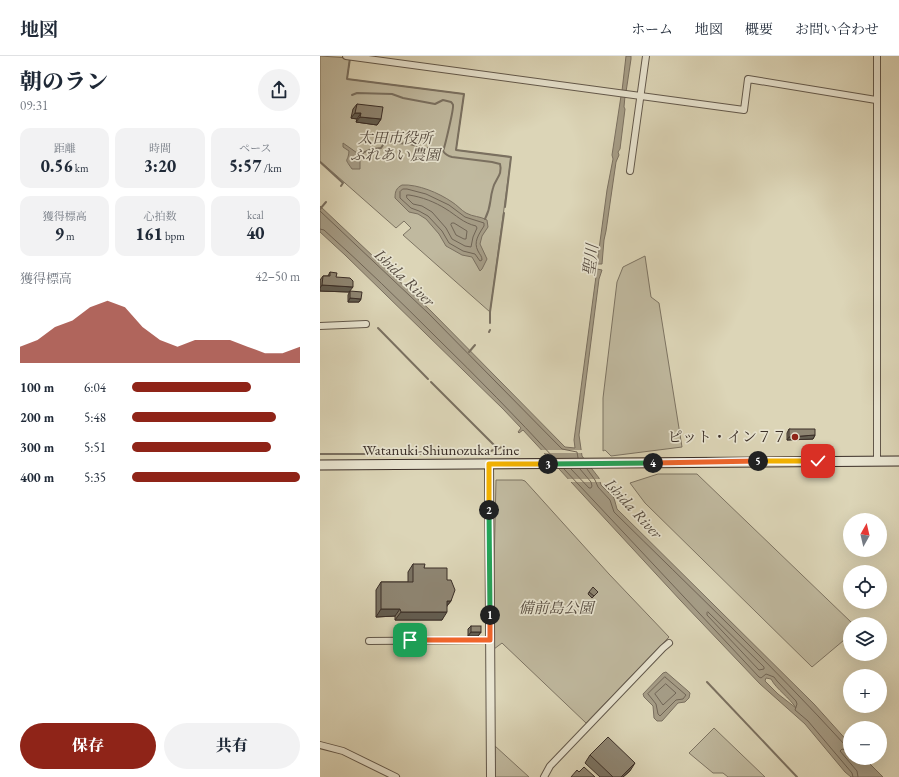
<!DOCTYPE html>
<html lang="ja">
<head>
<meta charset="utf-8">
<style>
	:root { --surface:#fff; --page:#f2f2f3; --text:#1f2937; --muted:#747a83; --line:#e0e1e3; --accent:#8f2418 }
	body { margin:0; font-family:"EB Garamond","Noto Serif JP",serif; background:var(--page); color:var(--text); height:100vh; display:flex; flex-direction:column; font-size:15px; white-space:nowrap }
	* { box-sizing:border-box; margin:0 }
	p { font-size:13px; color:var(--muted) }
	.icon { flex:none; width:22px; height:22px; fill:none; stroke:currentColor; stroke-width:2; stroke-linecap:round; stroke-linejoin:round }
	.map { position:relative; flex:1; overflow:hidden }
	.drawer { display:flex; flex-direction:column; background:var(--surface); width:320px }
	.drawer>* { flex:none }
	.needle { width:26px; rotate:8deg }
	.controls { position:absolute; left:523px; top:457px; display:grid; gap:8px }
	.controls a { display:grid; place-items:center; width:44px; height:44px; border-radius:50%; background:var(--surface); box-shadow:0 4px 16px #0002; font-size:20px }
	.pin { position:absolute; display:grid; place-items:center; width:34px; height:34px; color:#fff; margin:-17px; border-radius:8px; box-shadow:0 2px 6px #0006 }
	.km { position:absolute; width:20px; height:20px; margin:-10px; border-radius:50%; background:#222; color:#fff; font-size:11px; line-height:20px; text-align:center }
	.round { display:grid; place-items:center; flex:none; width:42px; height:42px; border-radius:21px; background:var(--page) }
	.overview { display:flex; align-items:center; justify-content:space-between; height:68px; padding:0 20px }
	h1 { font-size:22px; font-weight:800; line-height:30px }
	.stats { display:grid; grid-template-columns:repeat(3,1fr); gap:6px; height:68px; padding:4px 20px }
	.stats div { display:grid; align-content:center; border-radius:10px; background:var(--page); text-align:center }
	.stats b { font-size:17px; font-weight:800 }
	.stats small { font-size:11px; font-weight:400 }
	.stats p { font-size:11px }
	.chart { height:112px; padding:8px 20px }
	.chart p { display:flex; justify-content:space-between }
	.chart svg { width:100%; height:72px; margin-top:4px; fill:var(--accent); opacity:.7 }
	.primary-button { display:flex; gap:8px; margin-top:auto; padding:8px 20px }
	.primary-button a { flex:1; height:46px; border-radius:24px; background:var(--accent); color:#fff; font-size:16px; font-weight:800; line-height:46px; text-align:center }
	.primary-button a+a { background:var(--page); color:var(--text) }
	ul { padding:0 20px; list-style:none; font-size:13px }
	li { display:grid; grid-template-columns:64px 48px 1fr; align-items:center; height:30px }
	li i { height:10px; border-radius:5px; background:var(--accent) }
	header { display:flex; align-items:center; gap:24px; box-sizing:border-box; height:56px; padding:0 20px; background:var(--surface); border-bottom:1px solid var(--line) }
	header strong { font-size:19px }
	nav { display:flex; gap:22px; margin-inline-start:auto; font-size:14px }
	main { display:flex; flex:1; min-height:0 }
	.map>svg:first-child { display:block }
</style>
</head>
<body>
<header>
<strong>地図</strong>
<nav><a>ホーム</a><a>地図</a><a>概要</a><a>お問い合わせ</a></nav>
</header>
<main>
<section class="drawer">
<div class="overview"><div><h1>朝のラン</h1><p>09:31</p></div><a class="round"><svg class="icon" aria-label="share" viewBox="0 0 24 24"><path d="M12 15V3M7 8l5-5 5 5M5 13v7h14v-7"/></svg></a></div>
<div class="stats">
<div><p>距離</p><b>0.56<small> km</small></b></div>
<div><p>時間</p><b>3:20</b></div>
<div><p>ペース</p><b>5:57<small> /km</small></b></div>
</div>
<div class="stats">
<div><p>獲得標高</p><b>9<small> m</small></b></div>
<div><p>心拍数</p><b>161<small> bpm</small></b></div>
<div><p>kcal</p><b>40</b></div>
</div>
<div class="chart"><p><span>獲得標高</span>42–50 m</p>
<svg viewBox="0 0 160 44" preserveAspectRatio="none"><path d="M0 44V34L10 30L20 22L30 18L40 10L50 6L60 10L70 22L80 30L90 34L100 30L110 30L120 30L130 34L140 38L150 38L160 34V44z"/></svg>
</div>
<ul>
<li><b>100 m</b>6:04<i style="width:71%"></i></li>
<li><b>200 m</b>5:48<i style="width:86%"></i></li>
<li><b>300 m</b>5:51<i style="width:83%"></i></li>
<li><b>400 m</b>5:35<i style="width:100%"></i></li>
</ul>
<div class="primary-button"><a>保存</a><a>共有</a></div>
</section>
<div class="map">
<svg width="579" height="721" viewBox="0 0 579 721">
	<rect width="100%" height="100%" fill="#dcd5b7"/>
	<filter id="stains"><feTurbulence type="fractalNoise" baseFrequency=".005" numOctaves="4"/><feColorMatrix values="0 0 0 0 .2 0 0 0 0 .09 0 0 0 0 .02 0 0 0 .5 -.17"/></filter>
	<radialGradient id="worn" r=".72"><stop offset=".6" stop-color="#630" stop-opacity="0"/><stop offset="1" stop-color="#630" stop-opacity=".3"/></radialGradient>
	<g fill="#c0b99f" stroke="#7d7463">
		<polygon points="0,0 30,2 27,23 144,38 136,94 191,101 170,256 83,179 91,172 84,165 76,172 0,105"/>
		<polygon points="325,200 331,241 339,247 362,391 291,400 285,394 283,395 283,342 297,226 303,211"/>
		<polygon points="338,418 377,418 533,568 530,568 530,579 492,611 325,447 310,427"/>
		<polygon points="176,424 202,424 205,425 289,518 349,581 266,667 182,587 174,593 174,514"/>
		<polygon points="394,672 445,721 408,721 403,717 393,717 369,697"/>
		<polygon points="175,690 209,721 175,721"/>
	</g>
	<g fill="#a59c86" stroke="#7a7060" fill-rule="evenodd">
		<polygon points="306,0 311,0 311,3 306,36 302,35"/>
		<polygon points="301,40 305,40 304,51 305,53 300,93 298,96 299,99 296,106 286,175 284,184 282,208 277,208 287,134 293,103 292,99"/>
		<path d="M23,87L40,99V113H32C23,100 28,108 29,95L23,91Z"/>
		<path d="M82,129C98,128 119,137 132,146C137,149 141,154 146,157C153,161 160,160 167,164L168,171L162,180L160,188L167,203L162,213L160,215L152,201L142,199L126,190L119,178L106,163L98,158L89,156L75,142C75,136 76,132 82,129Z"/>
		<path d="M0,150L110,254L245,391L255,392L254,384L277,213L282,214L279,223L259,379L262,400L279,422L281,429L294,442L297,453L494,648L530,688V702H544L563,721H531L525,716L485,668L440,628L361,545L203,374L199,377L198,376L201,372L183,353L25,199L0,176ZM446,622L451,623C457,634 469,641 476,652L458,638L445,625Z"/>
		<polygon points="346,616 368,635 370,637 369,642 365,646 358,647 342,665 337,665 334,662 333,650 324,641 323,638 343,617"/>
	</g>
	<g fill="#dcd5b7">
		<polygon points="219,394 264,394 264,397 222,397"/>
		<polygon points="246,423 281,423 282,426 249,426"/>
	</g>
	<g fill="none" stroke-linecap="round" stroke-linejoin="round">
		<g stroke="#706556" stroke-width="1">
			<path d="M83,133H87L106,138L129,149L145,161L164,167V170C159,178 153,186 158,195C160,199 162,200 162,204L160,205L155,198L143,195L129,187L122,175L108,160L99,155L91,152L80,142V136Z"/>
			<path d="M87,139H89C102,141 115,146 126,153C136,159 143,167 156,170L157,172L153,181L151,191L145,190L132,183L126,172L112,156L102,150L93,148L87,142Z"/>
			<polyline points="0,155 108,257 242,393 257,396 258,402"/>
			<polygon points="132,167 134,167 147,175 146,183 144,183 136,179 131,169"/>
			<path d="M0,173L4,174C43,209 80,245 117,282C157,321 196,361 234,402"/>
			<polyline points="244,413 439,621 441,622 446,618 454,621 457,625 476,645 477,648 475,654 488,665 532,717 533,721"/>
			<polyline points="251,413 269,432 271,432 272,430 271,426 260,413"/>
			<path d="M267,413L275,424L278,431L290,444L294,456C372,533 451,608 525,689L530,690"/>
			<polygon points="388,556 444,611 444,613 439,614 387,559 387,557"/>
			<polygon points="345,621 366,639 363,643 356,644 340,660 338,658 336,648 328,638"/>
			<polygon points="346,628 356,637 343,649 335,638"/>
			<polyline points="530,695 522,693 520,695 537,715 538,721"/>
		</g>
		<g stroke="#7a7060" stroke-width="2">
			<polyline points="30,2 27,23 144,38 136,94 191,101 185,151"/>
			<path d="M32,39L37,37L72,38L83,42L115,48L123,44L131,46C132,47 133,48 133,49C134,52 125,90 123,95C125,98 128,100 132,101L172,106L180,108C183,119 175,123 173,132C169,145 172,149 165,163"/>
			<path d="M39,100C45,94 52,93 61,92L65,86L90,88L104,92H116L123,95"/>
			<polyline points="0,106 23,127 21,130"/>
			<polyline points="0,153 6,146"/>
			<polyline points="170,267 170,256 184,157"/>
			<polyline points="58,272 108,323"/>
			<polyline points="169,276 170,274"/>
			<polyline points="149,296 155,289"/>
			<polyline points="111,326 178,393"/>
			<polyline points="0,398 47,398"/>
			<polyline points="53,398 165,397 182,391"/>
			<polyline points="387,626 477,721"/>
		</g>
		<g stroke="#62584b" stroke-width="8">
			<g id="minor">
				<polyline points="26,0 424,54 428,23 556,44"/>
				<polyline points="310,115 326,0"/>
				<polyline points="0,270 46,268"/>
				<polyline points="557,405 557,0"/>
				<polyline points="49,585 170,584"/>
				<polyline points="0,689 23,695 76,721"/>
				<polyline points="224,721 230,710 343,592 349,587"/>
			</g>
		</g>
		<g stroke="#62584b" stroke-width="10">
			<polyline id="tertiary" points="169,408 171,721"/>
		</g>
		<g stroke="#3a2e27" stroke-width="11">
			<polyline id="secondary" points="0,409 579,405"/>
		</g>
		<use href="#minor" stroke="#e8e4d0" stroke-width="6"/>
		<use href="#tertiary" stroke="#e8e4d0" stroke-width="8"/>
		<use href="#secondary" stroke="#e8e4d0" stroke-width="9"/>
	</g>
	<g fill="#7a7262" stroke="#3a2e27">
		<polygon points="37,48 61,63 57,69 36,66 37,63 31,62 33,53"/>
		<polygon points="10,216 16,221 29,236 0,235 0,224 3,220 8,220"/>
		<polygon points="30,235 41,243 39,246 28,246 28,239"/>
		<polygon points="469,373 495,379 493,383 467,384 467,377"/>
		<polygon points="93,508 104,512 127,524 131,545 127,550 122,564 75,564 75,560 56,561 56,534 61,526 88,526 88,516"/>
		<polygon points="269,536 278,536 272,542 268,538"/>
		<polygon points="151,570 161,576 158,580 148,580 148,573"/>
		<polygon points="270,699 310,715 303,721 280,721 265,707"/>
	</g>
	<g fill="#635d50" stroke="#3a2e27">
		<polygon points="35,57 41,57 37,63 31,62"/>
		<polygon points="40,61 61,63 57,69 36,66"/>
		<polygon points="2,229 33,231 29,236 0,235 0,232"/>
		<polygon points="30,242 41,243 39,246 28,246"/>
		<polygon points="495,379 493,383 467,384 469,381"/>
		<polygon points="127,545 131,545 125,552"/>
		<polygon points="61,553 80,553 75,560 56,561"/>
		<polygon points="81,556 127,556 122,564 75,564"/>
		<polygon points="151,576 161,576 158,580 148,580"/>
		<polygon points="315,707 310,715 303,721 301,721"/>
	</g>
	<g fill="#8e8572" stroke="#3a2e27">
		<polygon points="37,48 63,51 61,63 40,61 41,57 35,57"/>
		<polygon points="10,216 17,217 16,221 30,222 33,225 33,231 2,229 3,220 10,220"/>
		<polygon points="30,235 42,236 41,243 30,242"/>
		<polygon points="469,373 495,373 495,379 469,381"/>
		<polygon points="93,508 105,508 104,512 127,512 127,524 131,524 135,534 131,545 127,545 127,556 81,556 80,553 61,553 61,526 93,526"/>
		<polygon points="273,531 278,536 274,540 269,536"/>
		<rect x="151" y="570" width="10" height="6"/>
		<polygon points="288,681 315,707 301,721 293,721 270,699"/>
		<polygon points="264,711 275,721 251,721 257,714 259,716"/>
	</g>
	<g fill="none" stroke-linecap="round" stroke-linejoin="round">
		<g stroke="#fff" stroke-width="8">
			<polyline id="split-1" points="90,584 170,584 170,559"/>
		</g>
		<g stroke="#fff" stroke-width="8">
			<polyline id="split-2" points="169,454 170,559"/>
		</g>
		<g stroke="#fff" stroke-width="8">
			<polyline id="split-3" points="169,454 169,408 228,408"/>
		</g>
		<g stroke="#fff" stroke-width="8">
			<polyline id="split-4" points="228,408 333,407"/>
		</g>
		<g stroke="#fff" stroke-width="8">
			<polyline id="split-5" points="333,407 438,405"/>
		</g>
		<g stroke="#fff" stroke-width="8">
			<polyline id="split-6" points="438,405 498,405"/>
		</g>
		<use href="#split-1" stroke="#f0652b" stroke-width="5"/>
		<use href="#split-2" stroke="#22a559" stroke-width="5"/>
		<use href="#split-3" stroke="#f5b400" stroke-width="5"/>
		<use href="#split-4" stroke="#22a559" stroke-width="5"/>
		<use href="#split-5" stroke="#f0652b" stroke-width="5"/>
		<use href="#split-6" stroke="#f5b400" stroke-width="5"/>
	</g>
	<circle fill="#8f2418" stroke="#e8e4d0" stroke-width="1.5" cx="475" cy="381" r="4"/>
	<g text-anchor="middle" stroke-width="3.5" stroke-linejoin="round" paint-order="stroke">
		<g font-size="15" font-style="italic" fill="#554a3f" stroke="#e8e4d0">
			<text x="75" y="87">太田市役所<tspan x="75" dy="17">ふれあい農園</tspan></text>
			<text x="236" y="557">備前島公園</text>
		</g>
		<g font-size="15" fill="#3a2e27" stroke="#e8e4d0" text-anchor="end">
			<text x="467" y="386">ピット・イン７７</text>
		</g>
		<g font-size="15" fill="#3a2e27" stroke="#e8e4d0">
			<text x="121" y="399">Watanuki-Shiunozuka Line</text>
		</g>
		<g font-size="16" font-style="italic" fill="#554a3f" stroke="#e8e4d0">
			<text transform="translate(270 204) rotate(-83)" y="6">聖川</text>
			<text transform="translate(85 221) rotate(43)" y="6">Ishida River</text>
			<text transform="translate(314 452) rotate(47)" y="6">Ishida River</text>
		</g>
	</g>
	<rect width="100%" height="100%" filter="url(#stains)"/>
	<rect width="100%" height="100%" fill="url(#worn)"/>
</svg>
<div class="controls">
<a><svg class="needle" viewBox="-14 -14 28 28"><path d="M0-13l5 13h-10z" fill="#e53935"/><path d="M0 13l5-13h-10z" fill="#747a83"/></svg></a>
<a><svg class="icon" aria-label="locate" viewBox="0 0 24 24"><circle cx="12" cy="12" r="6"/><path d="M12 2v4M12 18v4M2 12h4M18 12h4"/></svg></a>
<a><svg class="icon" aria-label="layers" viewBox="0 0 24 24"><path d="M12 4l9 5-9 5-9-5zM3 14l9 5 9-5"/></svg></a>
<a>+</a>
<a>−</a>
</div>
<div class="pin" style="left:90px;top:584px;background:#1e9e55"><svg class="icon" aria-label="arrive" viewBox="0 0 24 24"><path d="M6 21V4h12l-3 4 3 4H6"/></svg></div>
<div class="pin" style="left:498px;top:405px;background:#d93025"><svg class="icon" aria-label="check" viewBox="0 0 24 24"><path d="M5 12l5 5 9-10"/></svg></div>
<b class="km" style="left:170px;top:559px">1</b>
<b class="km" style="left:169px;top:454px">2</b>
<b class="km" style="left:228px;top:408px">3</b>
<b class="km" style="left:333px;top:407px">4</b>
<b class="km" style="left:438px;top:405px">5</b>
</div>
</main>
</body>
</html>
